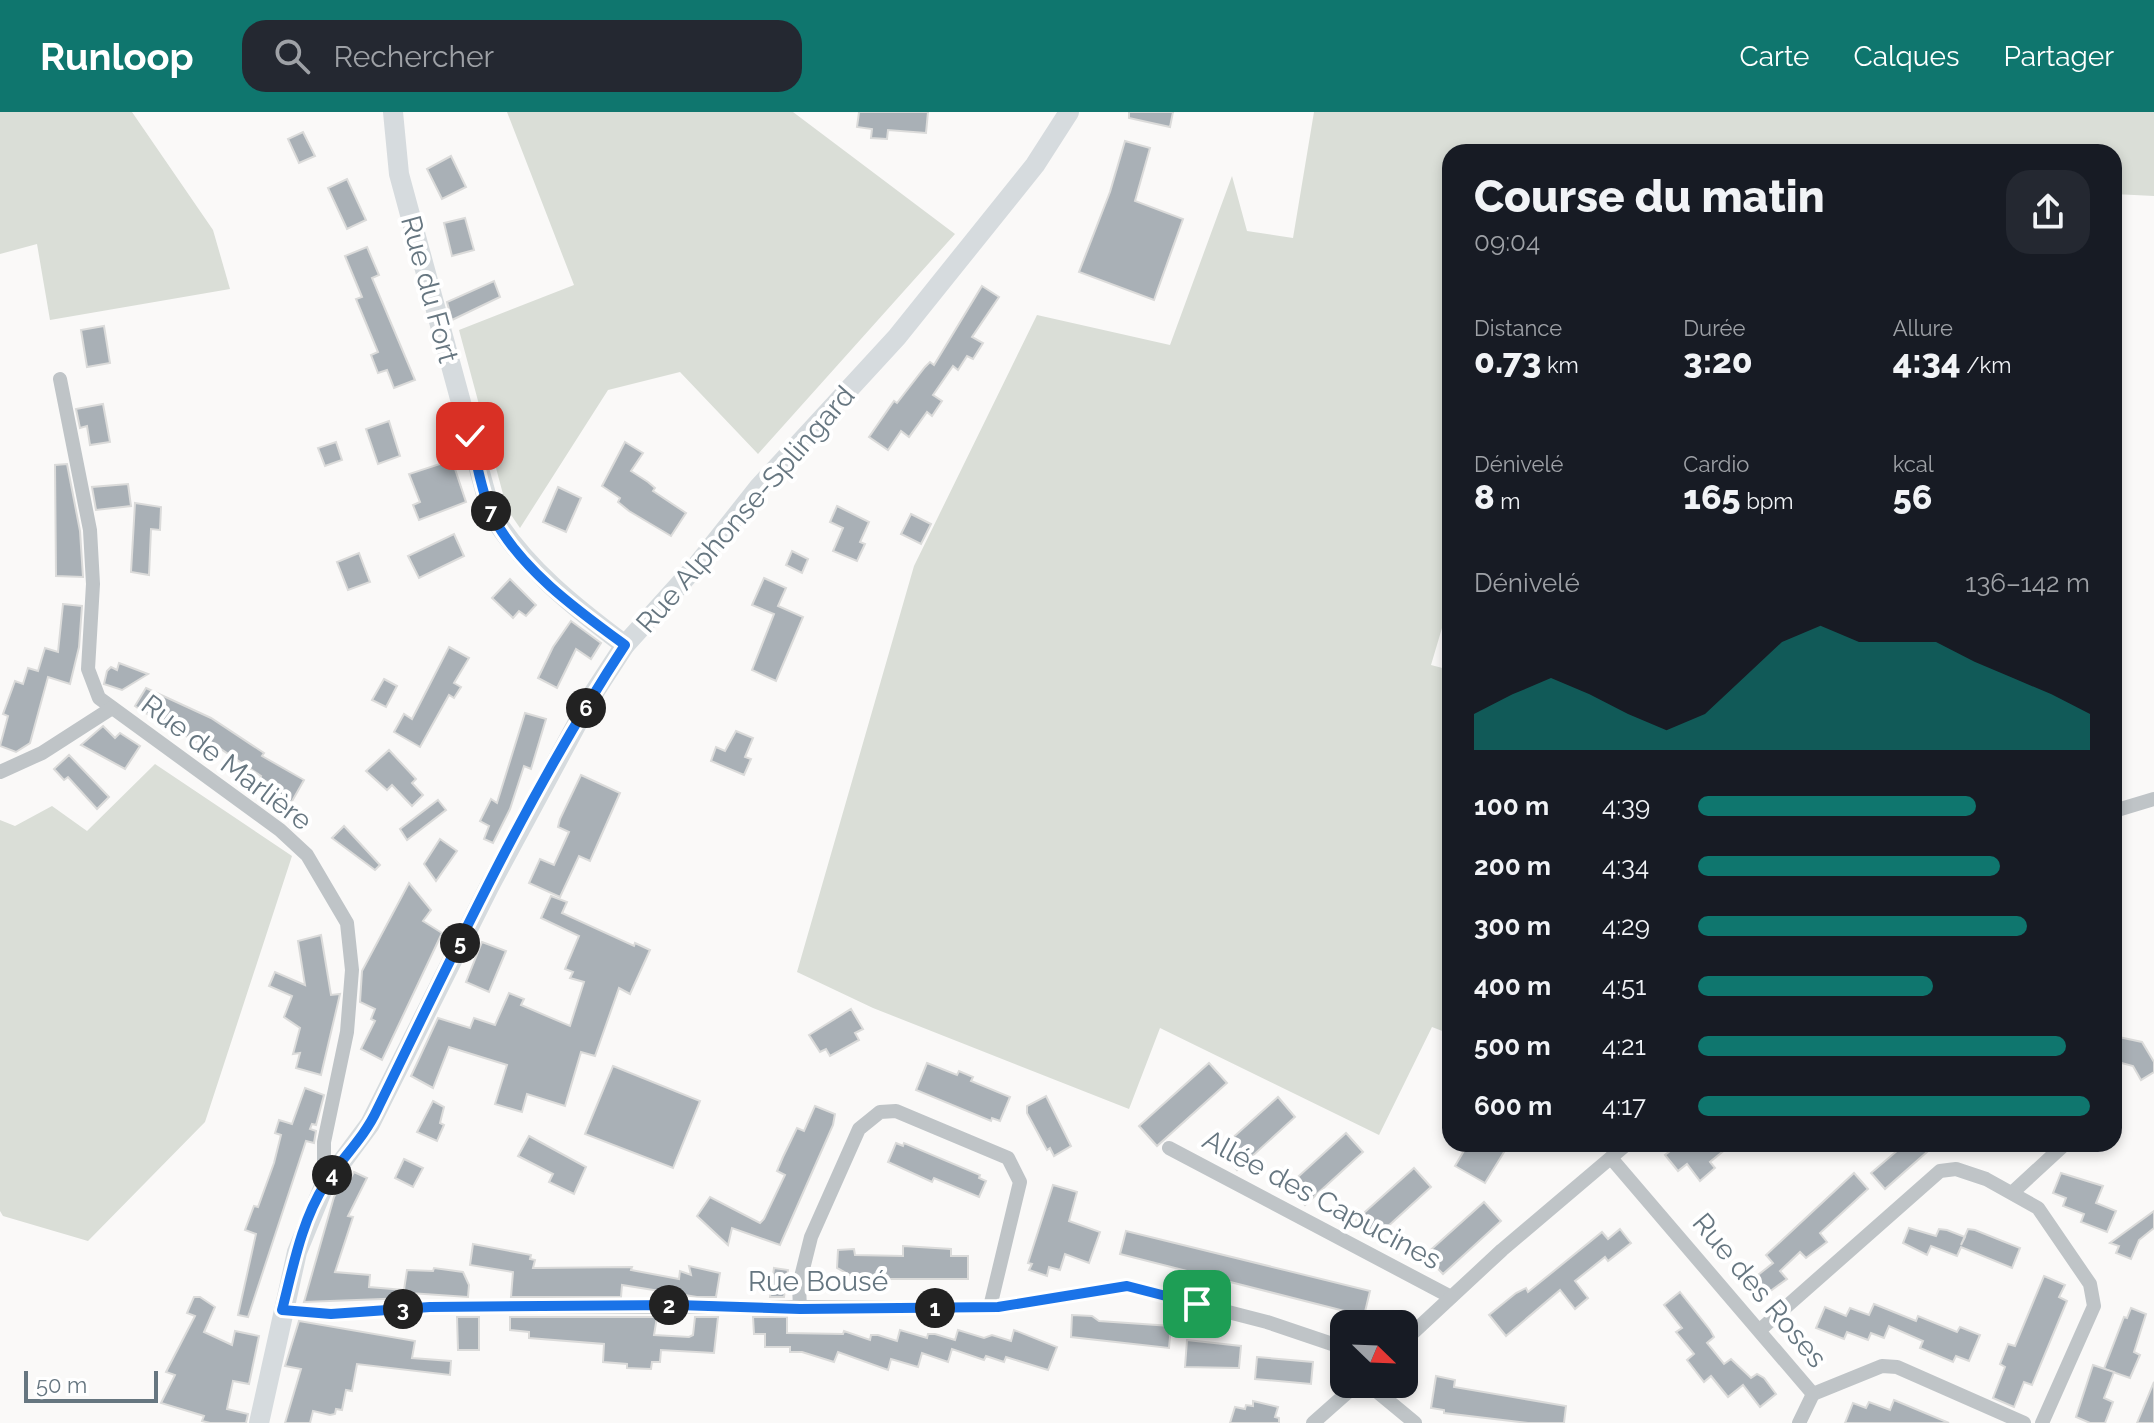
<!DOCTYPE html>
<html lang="fr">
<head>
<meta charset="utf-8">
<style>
	:root { --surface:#171b24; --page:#242831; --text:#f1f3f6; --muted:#9ea1a6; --accent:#0f766e }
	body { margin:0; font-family:Raleway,sans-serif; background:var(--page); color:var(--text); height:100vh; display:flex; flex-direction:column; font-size:30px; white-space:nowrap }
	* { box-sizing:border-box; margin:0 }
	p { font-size:26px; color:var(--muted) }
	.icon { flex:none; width:44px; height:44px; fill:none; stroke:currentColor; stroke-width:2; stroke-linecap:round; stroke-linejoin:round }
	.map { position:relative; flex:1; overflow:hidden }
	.side { position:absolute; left:1442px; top:32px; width:680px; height:1008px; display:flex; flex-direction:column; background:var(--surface); border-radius:24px; box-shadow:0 4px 12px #0003 }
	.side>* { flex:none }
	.needle { width:52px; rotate:113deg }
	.buttons { position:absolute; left:1330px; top:1198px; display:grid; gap:16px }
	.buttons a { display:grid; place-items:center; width:88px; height:88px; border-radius:16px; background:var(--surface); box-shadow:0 4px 12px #0003; font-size:40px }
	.scale { position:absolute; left:24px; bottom:20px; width:134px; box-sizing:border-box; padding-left:8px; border:4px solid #667680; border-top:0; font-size:22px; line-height:28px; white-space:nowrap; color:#667680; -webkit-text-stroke:6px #fff; paint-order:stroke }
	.pin { position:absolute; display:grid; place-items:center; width:68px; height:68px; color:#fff; margin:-34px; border-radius:16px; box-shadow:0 4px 12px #0006 }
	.km { position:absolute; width:40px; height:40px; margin:-20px; border-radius:50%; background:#222; color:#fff; font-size:22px; line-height:40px; text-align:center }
	.round { display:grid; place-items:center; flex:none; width:84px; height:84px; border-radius:24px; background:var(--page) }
	.summary { display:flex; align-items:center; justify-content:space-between; height:136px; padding:0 32px }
	h1 { font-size:44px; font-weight:800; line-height:60px }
	.figures { display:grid; grid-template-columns:repeat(3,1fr); gap:12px; height:136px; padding:8px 32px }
	.figures div { display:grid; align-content:center }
	.figures b { font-size:34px; font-weight:800 }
	.figures small { font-size:22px; font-weight:400 }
	.figures p { font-size:22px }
	.chart { height:224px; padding:16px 32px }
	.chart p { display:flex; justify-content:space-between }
	.chart svg { width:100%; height:144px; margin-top:8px; fill:var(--accent); opacity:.7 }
	ul { padding:0 32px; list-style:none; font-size:26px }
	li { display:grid; grid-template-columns:128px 96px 1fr; align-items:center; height:60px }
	li i { height:20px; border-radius:10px; background:var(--accent) }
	header { display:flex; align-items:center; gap:48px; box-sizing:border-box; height:112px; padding:0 40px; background:var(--accent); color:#fff }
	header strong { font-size:38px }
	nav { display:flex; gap:44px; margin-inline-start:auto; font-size:28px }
	.search { width:560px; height:72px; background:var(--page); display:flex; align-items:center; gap:20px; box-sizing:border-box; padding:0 28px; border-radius:24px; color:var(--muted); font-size:30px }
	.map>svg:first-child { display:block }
</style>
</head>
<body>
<header>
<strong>Runloop</strong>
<div class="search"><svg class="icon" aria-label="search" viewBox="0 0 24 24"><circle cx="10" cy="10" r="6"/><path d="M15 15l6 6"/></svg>Rechercher</div>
<nav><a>Carte</a><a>Calques</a><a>Partager</a></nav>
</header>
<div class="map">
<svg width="2154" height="1311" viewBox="0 0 2154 1311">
	<rect width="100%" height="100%" fill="#faf9f8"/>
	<g fill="#daded7">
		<polygon points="0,0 132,0 213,118 230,177 50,208 37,132 0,142"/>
		<polygon points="507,0 793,0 955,122 758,342 680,260 608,278 520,416 507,397 459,218 574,173"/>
		<polygon points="1314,0 2154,0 2154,84 2114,82 2114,40 1450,40 1450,489 1431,553 1450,558 1450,922 1432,915 1379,1023 1160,916 1129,997 873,896 797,860 914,454 1037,203 1170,233 1232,64 1247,119 1293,126"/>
		<polygon points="155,652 292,744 205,1010 88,1129 3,1104 0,1099 0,708 15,714 52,694 87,719"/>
	</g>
	<g fill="#a9b0b6" stroke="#dbdbda" stroke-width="2">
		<polygon points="859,0 928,0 926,21 888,18 887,27 871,26 872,17 857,15"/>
		<polygon points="1129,0 1173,0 1170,15 1129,6"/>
		<polygon points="303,20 315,44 299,51 288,27"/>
		<polygon points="1125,29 1150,36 1135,89 1183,107 1154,188 1079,160 1110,80"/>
		<polygon points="451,44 466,75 442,87 427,57"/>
		<polygon points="347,67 366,108 347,117 328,76"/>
		<polygon points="465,106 474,138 452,144 444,111"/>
		<polygon points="367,135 379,163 372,166 415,268 394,276 387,258 378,261 371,243 378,240 356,187 362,185 345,144"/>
		<polygon points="494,169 500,185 452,208 447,190"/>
		<polygon points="982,174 999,185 972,225 983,231 973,247 967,244 958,258 953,254 933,283 942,289 932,304 927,300 909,325 901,319 888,338 869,325 894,289 897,291 925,255 930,250 934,253"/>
		<polygon points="104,214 110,251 87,255 81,218"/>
		<polygon points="103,292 110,330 90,333 87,314 80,316 76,297"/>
		<polygon points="389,309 400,344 378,352 366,317"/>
		<polygon points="336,330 342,348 325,354 318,336"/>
		<polygon points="625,330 643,341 631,359 648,370 655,376 653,379 686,401 671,424 629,399 618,390 620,386 602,374"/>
		<polygon points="452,348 466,390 419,408 413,393 420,390 409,362"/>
		<polygon points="67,352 80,419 83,465 56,464 55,353"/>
		<polygon points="128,372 131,394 96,398 92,375"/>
		<polygon points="558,375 581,386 566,420 543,410"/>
		<polygon points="135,391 161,395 160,418 151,417 149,463 131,460"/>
		<polygon points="837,394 869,410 860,430 865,432 857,449 833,439 843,416 830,410"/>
		<polygon points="911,402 931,412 921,432 901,422"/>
		<polygon points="454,422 464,444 419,466 408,444"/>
		<polygon points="792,439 808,447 802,461 786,453"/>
		<polygon points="359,441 370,470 348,478 337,450"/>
		<polygon points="764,466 786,476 778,494 803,505 776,569 752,558 774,502 752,493"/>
		<polygon points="510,467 536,493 526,504 519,499 513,506 492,486"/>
		<polygon points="63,492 82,494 79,535 70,572 48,565 30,631 16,640 0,634 8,604 3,602 15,569 23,572 28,556 38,559 45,536 58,540"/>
		<polygon points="571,509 601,531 591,547 576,537 557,576 538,566 553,535"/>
		<polygon points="449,535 469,546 454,571 461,575 454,586 449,583 420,635 394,620 404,602 412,607"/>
		<polygon points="119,551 148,562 122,578 104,572 107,559 111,555 117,558"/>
		<polygon points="384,567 397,574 386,595 372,588"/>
		<polygon points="146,576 211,606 264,641 262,644 304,668 291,691 273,681 276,675 260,666 261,664 200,623 196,630 142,599 135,594"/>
		<polygon points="525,601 546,607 531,657 524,654 510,697 493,731 484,727 489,714 480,709 491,687 497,691"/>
		<polygon points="103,614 115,626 120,621 140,634 125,657 81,633"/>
		<polygon points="736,619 753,626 745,645 751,647 744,663 711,649 716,635 725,639"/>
		<polygon points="389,638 416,667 412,671 423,683 412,694 392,673 387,678 366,659"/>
		<polygon points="69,643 109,685 97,697 68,665 64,668 54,657"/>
		<polygon points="581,663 620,681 590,749 579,744 560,785 529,771 540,747 554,753 569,720 558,715 560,707"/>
		<polygon points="438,688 446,698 407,728 400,717"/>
		<polygon points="344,714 380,753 375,758 332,726"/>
		<polygon points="440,727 457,739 436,769 424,752"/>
		<polygon points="409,771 431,798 423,809 442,821 382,948 361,937 375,909 371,907 375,897 360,890 362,859"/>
		<polygon points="551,784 567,790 562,801 634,834 635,831 650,838 630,882 619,876 595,944 581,940 565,994 527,982 522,1000 495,992 507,953 449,935 433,976 411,964 438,906 470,916 474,906 495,913 509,881 524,887 521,893 570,914 584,870 570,866 573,860 565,857 579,824 541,806"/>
		<polygon points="321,823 331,883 340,882 321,963 296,956 300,941 293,942 300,916 284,905 292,884 269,874 275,860 305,873 298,829"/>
		<polygon points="482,830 506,839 489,880 466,870"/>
		<polygon points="851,897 863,917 855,921 859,928 830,944 826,937 820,940 809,923"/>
		<polygon points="2114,924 2142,930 2154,950 2154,960 2141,968 2133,954 2114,949"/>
		<polygon points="927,951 957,963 959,959 973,965 971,969 1010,985 1000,1009 992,1006 991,1009 916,978"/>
		<polygon points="1209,951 1227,971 1157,1034 1139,1014"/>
		<polygon points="613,954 700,989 673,1056 585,1022"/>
		<polygon points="305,976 324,983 316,1013 312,1012 310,1017 316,1019 314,1031 306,1029 248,1205 238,1203 256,1122 245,1118 254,1094 258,1095 274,1051 281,1023 275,1021 279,1008 292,1012"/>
		<polygon points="1046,984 1071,1034 1054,1044 1050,1036 1047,1038 1027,1001 1027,994"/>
		<polygon points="1278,985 1295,1005 1237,1058 1219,1038"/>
		<polygon points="433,989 444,995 440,1011 444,1013 437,1029 417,1020"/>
		<polygon points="815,994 835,1002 833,1013 780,1133 732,1116 728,1133 697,1104 710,1085 760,1111 764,1107 785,1063 777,1059 783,1045 797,1016 804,1019"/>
		<polygon points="1346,1021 1363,1040 1305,1093 1288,1074"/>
		<polygon points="529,1024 586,1055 574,1082 549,1070 553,1062 518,1044"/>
		<polygon points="896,1031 903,1034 904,1031 980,1063 979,1066 986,1069 979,1085 934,1066 932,1070 888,1050"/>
		<polygon points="1468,1032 1509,1032 1485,1071 1455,1054"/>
		<polygon points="1679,1032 1732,1032 1710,1050 1715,1056 1700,1069 1687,1052 1678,1059 1665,1043"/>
		<polygon points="1905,1032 1936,1032 1885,1077 1871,1061"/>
		<polygon points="404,1047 423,1056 413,1075 395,1066"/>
		<polygon points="1414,1056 1431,1075 1374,1127 1356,1108"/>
		<polygon points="354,1060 367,1066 348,1104 353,1105 335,1160 370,1163 369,1175 404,1178 407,1158 433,1159 434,1156 463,1160 469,1173 468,1185 410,1181 409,1186 304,1190 334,1085 345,1067 349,1069"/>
		<polygon points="1854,1061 1868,1077 1820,1121 1827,1130 1806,1146 1800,1140 1780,1159 1787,1167 1765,1183 1754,1171 1760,1166 1758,1163 1773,1151 1766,1143"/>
		<polygon points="2061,1061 2103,1074 2096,1091 2116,1099 2107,1120 2081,1110 2084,1102 2063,1094 2066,1086 2053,1081"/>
		<polygon points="1053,1073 1077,1080 1069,1109 1100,1120 1089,1151 1065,1142 1060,1158 1049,1155 1047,1164 1029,1158 1032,1152 1028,1151"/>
		<polygon points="1484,1090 1501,1109 1443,1162 1425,1143"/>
		<polygon points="2154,1099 2154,1116 2139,1128 2131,1147 2116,1141 2119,1134 2110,1131"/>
		<polygon points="1909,1116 1936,1124 1939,1117 1947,1118 1965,1125 1961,1133 1968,1117 1975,1118 2020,1136 2012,1156 1961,1135 1957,1144 1931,1134 1927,1143 1903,1131"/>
		<polygon points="1620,1117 1631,1131 1608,1149 1605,1145 1575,1169 1588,1186 1575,1197 1560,1178 1506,1224 1489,1203 1516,1181 1526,1176 1528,1180 1602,1120 1608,1127"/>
		<polygon points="1126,1119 1370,1179 1364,1204 1120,1142"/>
		<polygon points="473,1132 531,1143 530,1147 535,1148 533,1156 632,1155 631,1158 679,1167 680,1159 691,1163 689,1154 720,1161 716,1185 697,1185 622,1173 621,1185 511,1185 513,1160 470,1153"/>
		<polygon points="903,1134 951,1137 951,1144 968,1144 968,1167 857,1167 837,1156 838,1138 854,1137 855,1143 903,1144"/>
		<polygon points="774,1156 788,1158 784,1185 770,1185"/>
		<polygon points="2044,1164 2065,1173 2059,1185 2067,1189 2032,1273 2024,1270 2014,1295 1993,1286 2005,1255 2000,1252 2008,1232 2015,1234"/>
		<polygon points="1680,1180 1710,1218 1714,1225 1707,1231 1724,1252 1731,1247 1751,1266 1757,1262 1764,1266 1776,1282 1760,1295 1743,1273 1728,1285 1711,1264 1704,1270 1687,1248 1694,1242 1676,1220 1682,1216 1664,1193"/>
		<polygon points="194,1185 200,1185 215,1195 204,1220 232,1233 235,1219 259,1224 249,1272 233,1269 227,1297 248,1302 246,1311 210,1311 202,1309 204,1304 161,1291 175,1263 166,1260 195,1204 187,1201"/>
		<polygon points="1874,1192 1916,1209 1918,1204 1957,1220 1960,1215 1980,1223 1969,1249 1956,1244 1953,1250 1920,1236 1923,1229 1889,1214 1884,1226 1871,1221 1868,1228 1847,1220 1844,1227 1816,1216 1825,1195 1846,1204 1850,1196 1869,1203"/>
		<polygon points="2131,1196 2146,1202 2134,1240 2140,1243 2130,1266 2104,1257 2124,1205 2127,1206"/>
		<polygon points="1072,1203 1092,1204 1099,1209 1171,1214 1169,1236 1071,1225"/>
		<polygon points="457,1205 479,1205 479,1238 458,1238"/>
		<polygon points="510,1205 657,1205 654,1223 689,1225 693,1223 695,1205 718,1205 714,1241 661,1238 660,1250 652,1250 651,1257 627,1256 627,1252 603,1250 604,1232 529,1226 529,1220 510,1218"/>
		<polygon points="753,1205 787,1205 787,1221 843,1222 844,1219 870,1228 871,1223 878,1223 897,1229 900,1218 927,1226 928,1222 935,1222 955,1228 958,1218 984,1226 992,1223 1011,1229 1014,1218 1057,1235 1048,1258 1006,1245 1004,1250 986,1244 984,1248 952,1237 948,1250 922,1241 918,1255 891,1247 888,1258 838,1240 834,1250 802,1240 790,1240 790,1235 765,1235 765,1222 754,1222"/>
		<polygon points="299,1209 415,1229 412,1246 451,1249 450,1263 357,1252 352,1279 346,1278 342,1298 336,1297 335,1302 330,1303 313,1299 310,1311 285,1311 301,1257 285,1254"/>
		<polygon points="1187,1228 1241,1234 1239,1256 1185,1255"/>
		<polygon points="1257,1245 1313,1250 1311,1272 1255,1267"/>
		<polygon points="2093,1253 2114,1260 2104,1286 2113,1290 2105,1311 2090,1311 2076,1305"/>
		<polygon points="1436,1264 1455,1268 1454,1275 1566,1294 1564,1311 1528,1311 1444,1301 1444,1298 1431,1296"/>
		<polygon points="2154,1270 2154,1311 2137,1311"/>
		<polygon points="1894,1288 1949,1311 1845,1311 1853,1291 1866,1296 1869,1290 1890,1298"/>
		<polygon points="1253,1289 1278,1295 1275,1305 1279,1306 1279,1311 1230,1311 1235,1295 1245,1297 1246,1293 1253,1294"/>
	</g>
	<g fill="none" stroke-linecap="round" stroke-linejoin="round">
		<g stroke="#bfc4c7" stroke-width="14">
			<polyline points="60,267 90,418 93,472 88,557 99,586 280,718 307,743 347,811 352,858 347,920 324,1030 324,1074"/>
			<polyline points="0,660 42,641 112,596"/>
			<polyline points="2114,699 2154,687"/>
			<polyline points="1169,1036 1451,1185"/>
			<polyline points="1611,1046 1813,1282"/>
			<polyline points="2013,1080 2065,1032"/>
			<polyline points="800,1197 799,1173 811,1125 859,1017 880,1000 896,999 1008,1046 1020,1070 990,1195"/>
			<polyline points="282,1198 331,1202 430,1195 998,1195 1127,1174 1267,1210 1344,1236"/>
			<polyline points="1761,1217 1940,1059 1956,1057 1986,1067 2038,1096 2090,1172 2094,1194 2042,1311"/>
			<polyline points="1404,1229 1502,1138 1627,1032"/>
			<polyline points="1368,1272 1415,1311"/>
			<polyline points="1813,1282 1882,1254 1897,1255 2024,1311"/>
			<polyline points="1313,1311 1357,1272"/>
			<polyline points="1799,1311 1813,1282"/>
		</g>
		<g stroke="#d6dbde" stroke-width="20">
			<path d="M393,0L399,62L491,401C525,456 574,495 625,533"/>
			<polyline points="259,1311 297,1140 324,1074 370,1012 489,775 593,582 625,533 698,452 759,375 897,225 1035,53 1069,0"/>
		</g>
	</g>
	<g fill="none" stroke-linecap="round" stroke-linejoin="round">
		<g stroke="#fff" stroke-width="16">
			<path id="route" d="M470,324C477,349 481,380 492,403C520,457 577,498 625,533C529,679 454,841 377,998C364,1026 341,1047 325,1072C301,1110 293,1156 282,1198L331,1202L430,1195L677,1193L800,1197L998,1195L1127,1174L1197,1192"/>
		</g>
		<use href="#route" stroke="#1a73e8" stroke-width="10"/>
	</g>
	<g text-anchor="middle" stroke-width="8" stroke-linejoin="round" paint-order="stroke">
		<g font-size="28" fill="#667680" stroke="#fff">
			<text transform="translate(430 177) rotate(75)" y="10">Rue du Fort</text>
			<text transform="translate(745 397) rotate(-49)" y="10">Rue Alphonse-Splingard</text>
			<text transform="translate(227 650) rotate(37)" y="10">Rue de Marlière</text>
			<text transform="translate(1322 1087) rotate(28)" y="10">Allée des Capucines</text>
			<text x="818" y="1179">Rue Bousé</text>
			<text transform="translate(1760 1178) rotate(50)" y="10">Rue des Roses</text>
		</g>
	</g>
</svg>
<div class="buttons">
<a><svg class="needle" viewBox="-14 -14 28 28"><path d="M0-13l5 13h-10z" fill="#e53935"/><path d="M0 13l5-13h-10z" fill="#9ea1a6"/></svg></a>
</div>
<div class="scale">50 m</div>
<div class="pin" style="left:1197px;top:1192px;background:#1e9e55"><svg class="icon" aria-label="arrive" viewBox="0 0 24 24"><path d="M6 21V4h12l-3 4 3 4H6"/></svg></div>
<div class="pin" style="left:470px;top:324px;background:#d93025"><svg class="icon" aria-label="check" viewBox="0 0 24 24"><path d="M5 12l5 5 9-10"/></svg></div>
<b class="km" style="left:935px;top:1196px">1</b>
<b class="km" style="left:669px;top:1193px">2</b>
<b class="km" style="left:403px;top:1197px">3</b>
<b class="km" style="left:332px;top:1063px">4</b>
<b class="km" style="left:460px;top:831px">5</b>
<b class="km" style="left:586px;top:596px">6</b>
<b class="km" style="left:491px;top:399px">7</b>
<section class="side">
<div class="summary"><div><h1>Course du matin</h1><p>09:04</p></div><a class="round"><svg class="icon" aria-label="share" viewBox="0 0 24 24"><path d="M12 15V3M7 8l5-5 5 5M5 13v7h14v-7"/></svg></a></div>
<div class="figures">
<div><p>Distance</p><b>0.73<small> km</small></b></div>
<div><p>Durée</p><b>3:20</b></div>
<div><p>Allure</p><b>4:34<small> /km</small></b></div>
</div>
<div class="figures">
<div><p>Dénivelé</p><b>8<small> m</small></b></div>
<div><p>Cardio</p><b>165<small> bpm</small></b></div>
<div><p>kcal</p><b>56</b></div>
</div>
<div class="chart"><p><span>Dénivelé</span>136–142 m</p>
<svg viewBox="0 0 160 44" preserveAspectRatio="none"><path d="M0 44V33L10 27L20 22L30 27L40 33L50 38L60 33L70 22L80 11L90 6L100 11L110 11L120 11L130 17L140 22L150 27L160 33V44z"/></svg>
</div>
<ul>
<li><b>100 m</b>4:39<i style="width:71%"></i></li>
<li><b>200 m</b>4:34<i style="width:77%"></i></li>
<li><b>300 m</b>4:29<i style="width:84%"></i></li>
<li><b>400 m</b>4:51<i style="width:60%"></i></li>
<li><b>500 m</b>4:21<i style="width:94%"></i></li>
<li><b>600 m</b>4:17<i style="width:100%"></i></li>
</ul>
</section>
</div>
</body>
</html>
